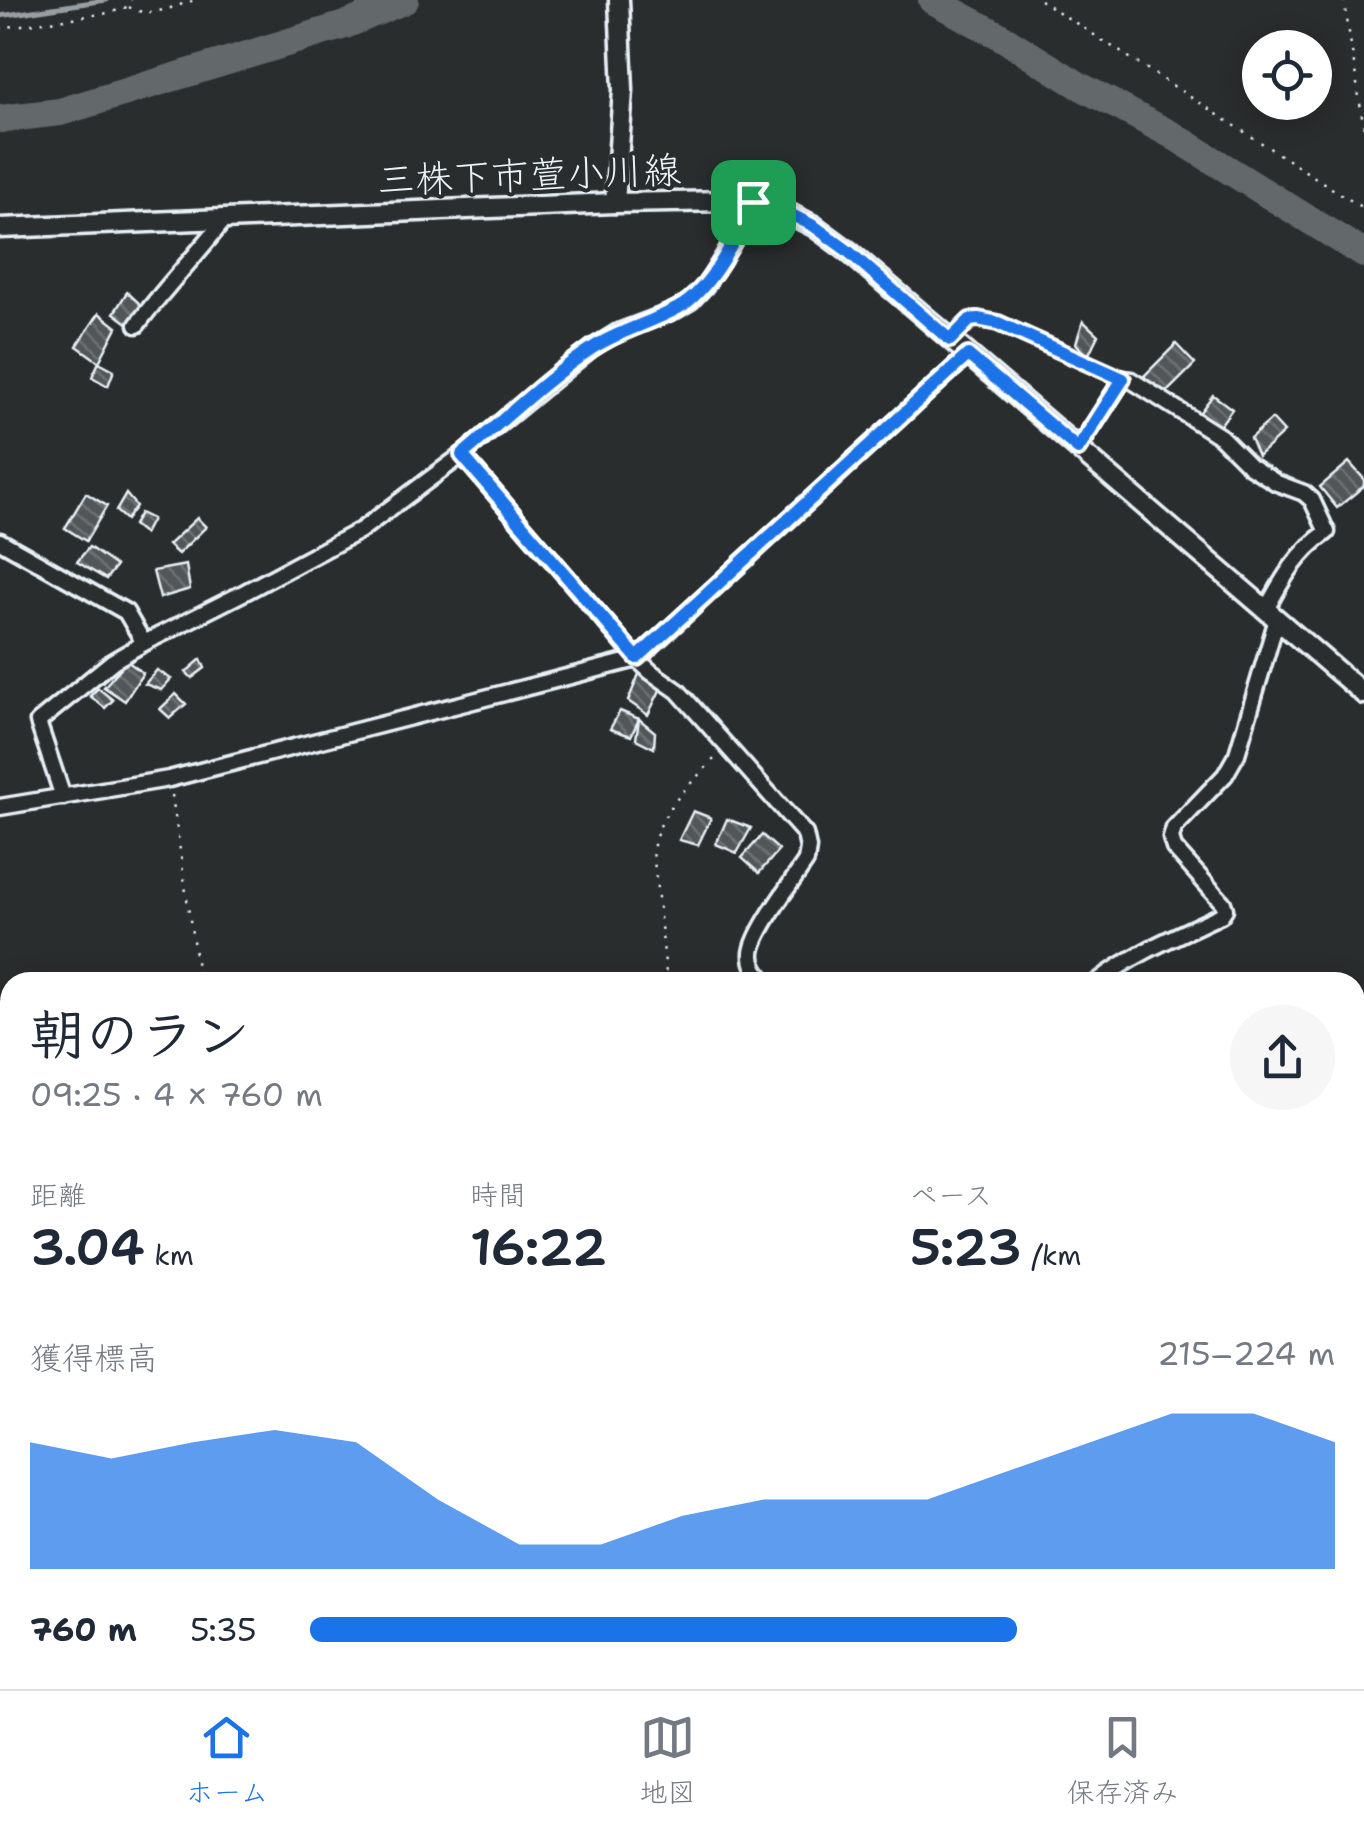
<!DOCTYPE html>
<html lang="ja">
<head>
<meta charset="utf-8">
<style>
	:root { --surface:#fff; --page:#f6f6f7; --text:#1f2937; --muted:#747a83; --line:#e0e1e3; --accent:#1a73e8 }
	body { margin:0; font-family:"Shantell Sans","Klee One",sans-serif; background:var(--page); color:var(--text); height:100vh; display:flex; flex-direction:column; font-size:38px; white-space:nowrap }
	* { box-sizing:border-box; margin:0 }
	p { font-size:32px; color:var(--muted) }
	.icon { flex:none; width:55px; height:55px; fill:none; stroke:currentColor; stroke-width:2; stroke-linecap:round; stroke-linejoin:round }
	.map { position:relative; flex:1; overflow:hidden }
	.sheet { position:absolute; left:0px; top:972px; width:1365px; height:718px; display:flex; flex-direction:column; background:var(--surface); border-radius:30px 30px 0 0; box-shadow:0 5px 25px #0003 }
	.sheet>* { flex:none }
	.controls { position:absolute; left:1242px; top:30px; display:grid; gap:20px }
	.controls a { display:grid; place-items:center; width:90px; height:90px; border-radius:50%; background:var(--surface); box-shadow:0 5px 25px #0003; font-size:50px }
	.pin { position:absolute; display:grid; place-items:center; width:85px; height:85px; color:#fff; margin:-42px; border-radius:20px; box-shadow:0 5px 15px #0006 }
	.round { display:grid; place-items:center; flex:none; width:105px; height:105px; border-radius:52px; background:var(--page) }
	.headline { display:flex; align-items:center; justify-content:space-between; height:170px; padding:0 30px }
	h1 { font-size:55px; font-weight:600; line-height:75px }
	.metrics { display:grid; grid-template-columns:repeat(3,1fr); gap:15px; height:170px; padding:10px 30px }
	.metrics div { display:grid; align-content:center }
	.metrics b { font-size:50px; font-weight:600 }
	.metrics small { font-size:28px; font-weight:400 }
	.metrics p { font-size:28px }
	.chart { height:280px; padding:20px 30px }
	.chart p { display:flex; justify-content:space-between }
	.chart svg { width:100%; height:180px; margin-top:10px; fill:var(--accent); opacity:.7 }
	ul { padding:0 30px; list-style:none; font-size:32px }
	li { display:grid; grid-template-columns:160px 120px 1fr; align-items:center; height:75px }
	li i { height:25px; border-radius:12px; background:var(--accent) }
	.tabs { display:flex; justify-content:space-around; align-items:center; height:140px; border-top:2px solid var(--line); background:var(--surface); font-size:28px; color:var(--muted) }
	.tabs a { display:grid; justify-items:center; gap:5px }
	.tabs .active { color:var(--accent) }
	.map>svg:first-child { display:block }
</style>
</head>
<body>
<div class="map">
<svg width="1364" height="1689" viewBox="0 0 1364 1689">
	<defs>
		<pattern id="forest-crowns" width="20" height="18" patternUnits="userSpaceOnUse" patternTransform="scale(2.5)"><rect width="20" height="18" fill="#424648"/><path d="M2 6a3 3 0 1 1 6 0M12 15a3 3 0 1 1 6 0" fill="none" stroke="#5d6163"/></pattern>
		<pattern id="building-back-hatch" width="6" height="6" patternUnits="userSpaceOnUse" patternTransform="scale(2.5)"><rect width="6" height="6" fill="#535759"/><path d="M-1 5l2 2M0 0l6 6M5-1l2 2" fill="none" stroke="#6c7072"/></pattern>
	</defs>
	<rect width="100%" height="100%" fill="#2a2d2e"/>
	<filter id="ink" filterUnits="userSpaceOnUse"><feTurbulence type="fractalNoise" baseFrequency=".01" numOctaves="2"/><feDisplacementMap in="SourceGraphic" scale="20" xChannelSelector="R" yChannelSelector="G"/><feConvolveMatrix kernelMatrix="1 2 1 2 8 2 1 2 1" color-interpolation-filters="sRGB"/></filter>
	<g filter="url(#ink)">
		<g fill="url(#forest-crowns)" stroke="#959ca0" stroke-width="2.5">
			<polygon points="10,1468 10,1680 481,1680 466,1689 0,1689 0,1470"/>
			<polygon points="605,1680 744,1680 714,1689 622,1689"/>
		</g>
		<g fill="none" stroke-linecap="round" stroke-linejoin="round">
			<polyline stroke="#989fa3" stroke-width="5" points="0,16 106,0"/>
			<g stroke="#63686b" stroke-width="28">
				<polyline points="932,0 1000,36 1080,86 1174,136 1364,254"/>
				<polyline points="0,119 60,112 345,25 405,0"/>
			</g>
		</g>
		<g fill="url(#building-back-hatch)" stroke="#e8f1f8" stroke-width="2.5">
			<polygon points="127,292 141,305 130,325 114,313"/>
			<polygon points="99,313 117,327 99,362 77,346"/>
			<polygon points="1083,321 1098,335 1087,358 1076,343"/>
			<polygon points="1176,344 1195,364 1163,396 1144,376"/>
			<polygon points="99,362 114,370 108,386 92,377"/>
			<polygon points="1213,395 1232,409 1216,431 1197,416"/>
			<polygon points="1272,419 1284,432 1258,456 1250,438"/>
			<polygon points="1349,462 1364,479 1364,486 1337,508 1320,487"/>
			<polygon points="86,493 107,506 86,541 65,528"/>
			<polygon points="126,494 136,506 126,520 116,511"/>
			<polygon points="140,513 152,519 144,534 133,525"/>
			<polygon points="197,518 206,527 178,554 168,545"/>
			<polygon points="89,547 116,566 106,579 77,562"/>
			<polygon points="186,565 190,589 160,598 153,571"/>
			<polygon points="201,659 205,668 192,678 186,672"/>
			<polygon points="127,661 143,673 125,701 104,687"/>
			<polygon points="157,670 171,679 161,690 145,684"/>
			<polygon points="639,674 662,686 648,715 628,701"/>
			<polygon points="98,688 113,700 105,708 90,696"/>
			<polygon points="176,694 186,704 170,718 160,709"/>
			<polygon points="620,711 639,719 631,736 610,729"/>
			<polygon points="639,719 655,732 654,748 636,739"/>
			<polygon points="693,811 711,818 698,845 679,840"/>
			<polygon points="727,819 751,828 737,853 716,844"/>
			<polygon points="762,835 779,850 759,873 742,858"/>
		</g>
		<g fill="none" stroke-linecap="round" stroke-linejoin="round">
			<g stroke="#e8f1f8" stroke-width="21">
				<g id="street">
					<path d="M137,325C164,288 196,256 224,220"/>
					<path d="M1078,449L1123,379L1131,380L1221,437L1250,466L1277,483L1304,493L1312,500L1327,532C1298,552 1282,579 1266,610"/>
					<path d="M462,455L637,659L651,672L678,691L805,834L808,848L806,861C793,881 754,931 752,953C751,965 758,973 765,982"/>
					<polyline points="0,541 126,612 144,643"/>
					<polyline points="63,797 38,722 113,661 144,643 245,592 361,530 462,455 592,348 618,332 676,310 691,301 706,285 745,222 753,202"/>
					<polyline points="0,807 169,779 637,659 968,355"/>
					<path d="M1097,982C1134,953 1179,935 1221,915L1225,909L1223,903L1174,848L1171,838L1174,828L1225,775L1237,754L1277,619"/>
					<polyline points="1355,1475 1364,1483"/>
					<polyline points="1355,1560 1364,1552"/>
					<polyline points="1355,1659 1364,1655"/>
					<polyline points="1259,1680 1263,1689"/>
					<polyline points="905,1689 909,1680"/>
					<polyline points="1290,1689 1310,1680"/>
				</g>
			</g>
			<g stroke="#e8f1f8" stroke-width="25">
				<g id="secondary">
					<polyline points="615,203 623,90 619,0"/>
					<polyline points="0,228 615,203 729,201 753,202 784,211 814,226 848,251 1364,694"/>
				</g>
			</g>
			<g stroke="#e8f1f8" stroke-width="2.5" stroke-dasharray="2.5 8" stroke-linecap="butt">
				<polyline points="1040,0 1364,209"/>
				<polyline points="1344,0 1364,129"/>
				<path d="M129,7C148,19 175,6 195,0"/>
				<polyline points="0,28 109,13 127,7 131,0"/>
				<path d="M961,327C966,322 967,320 974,319C996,317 1084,362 1109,373"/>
				<polyline points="172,795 199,982"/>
				<path d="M667,982L653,851C658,811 690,785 716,757"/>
				<polyline points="1355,1133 1364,1135"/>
				<polyline points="1355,1343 1364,1347"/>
				<polyline points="0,1431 10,1434"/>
			</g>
			<use href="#street" stroke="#2a2d2e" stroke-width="14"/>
			<use href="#secondary" stroke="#2a2d2e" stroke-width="18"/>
		</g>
	</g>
	<g fill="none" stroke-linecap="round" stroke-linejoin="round" filter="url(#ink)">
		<g stroke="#fff" stroke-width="20">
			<path id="route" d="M753,202L784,211L814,226L848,251L950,340L970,320L978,319L998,323L1123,379L1078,449L968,355L637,658L462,455C505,419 548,377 594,347C621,330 651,323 678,308C709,292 739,234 753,202Z"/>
		</g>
		<use href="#route" stroke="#1a73e8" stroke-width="12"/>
	</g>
	<g text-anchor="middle" stroke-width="8" stroke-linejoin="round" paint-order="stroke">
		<g font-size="38" fill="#e8f1f8" stroke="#2a2d2e">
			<text transform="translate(529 175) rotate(-2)" y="13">三株下市萱小川線</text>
		</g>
	</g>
</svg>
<div class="controls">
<a><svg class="icon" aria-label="locate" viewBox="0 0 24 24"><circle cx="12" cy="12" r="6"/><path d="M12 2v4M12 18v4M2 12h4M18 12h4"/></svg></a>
</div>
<div class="pin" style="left:753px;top:202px;background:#1e9e55"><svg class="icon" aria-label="arrive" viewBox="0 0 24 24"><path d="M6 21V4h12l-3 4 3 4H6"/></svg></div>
<section class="sheet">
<div class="headline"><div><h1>朝のラン</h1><p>09:25 · 4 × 760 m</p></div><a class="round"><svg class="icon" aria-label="share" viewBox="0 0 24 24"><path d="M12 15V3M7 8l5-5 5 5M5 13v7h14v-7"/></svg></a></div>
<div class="metrics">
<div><p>距離</p><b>3.04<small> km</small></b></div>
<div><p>時間</p><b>16:22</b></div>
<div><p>ペース</p><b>5:23<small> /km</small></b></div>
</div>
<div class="chart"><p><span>獲得標高</span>215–224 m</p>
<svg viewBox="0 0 160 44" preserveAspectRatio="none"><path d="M0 44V13L10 17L20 13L30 10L40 13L50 27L60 38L70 38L80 31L90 27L100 27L110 27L120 20L130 13L140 6L150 6L160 13V44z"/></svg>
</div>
<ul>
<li><b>760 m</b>5:35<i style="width:69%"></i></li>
</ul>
</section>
</div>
<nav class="tabs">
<a class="active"><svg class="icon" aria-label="home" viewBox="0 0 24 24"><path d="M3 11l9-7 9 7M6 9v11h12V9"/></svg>ホーム</a>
<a><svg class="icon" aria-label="map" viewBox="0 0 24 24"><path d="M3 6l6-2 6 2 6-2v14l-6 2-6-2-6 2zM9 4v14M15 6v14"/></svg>地図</a>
<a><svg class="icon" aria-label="saved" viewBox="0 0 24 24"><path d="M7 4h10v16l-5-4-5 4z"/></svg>保存済み</a>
</nav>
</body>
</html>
